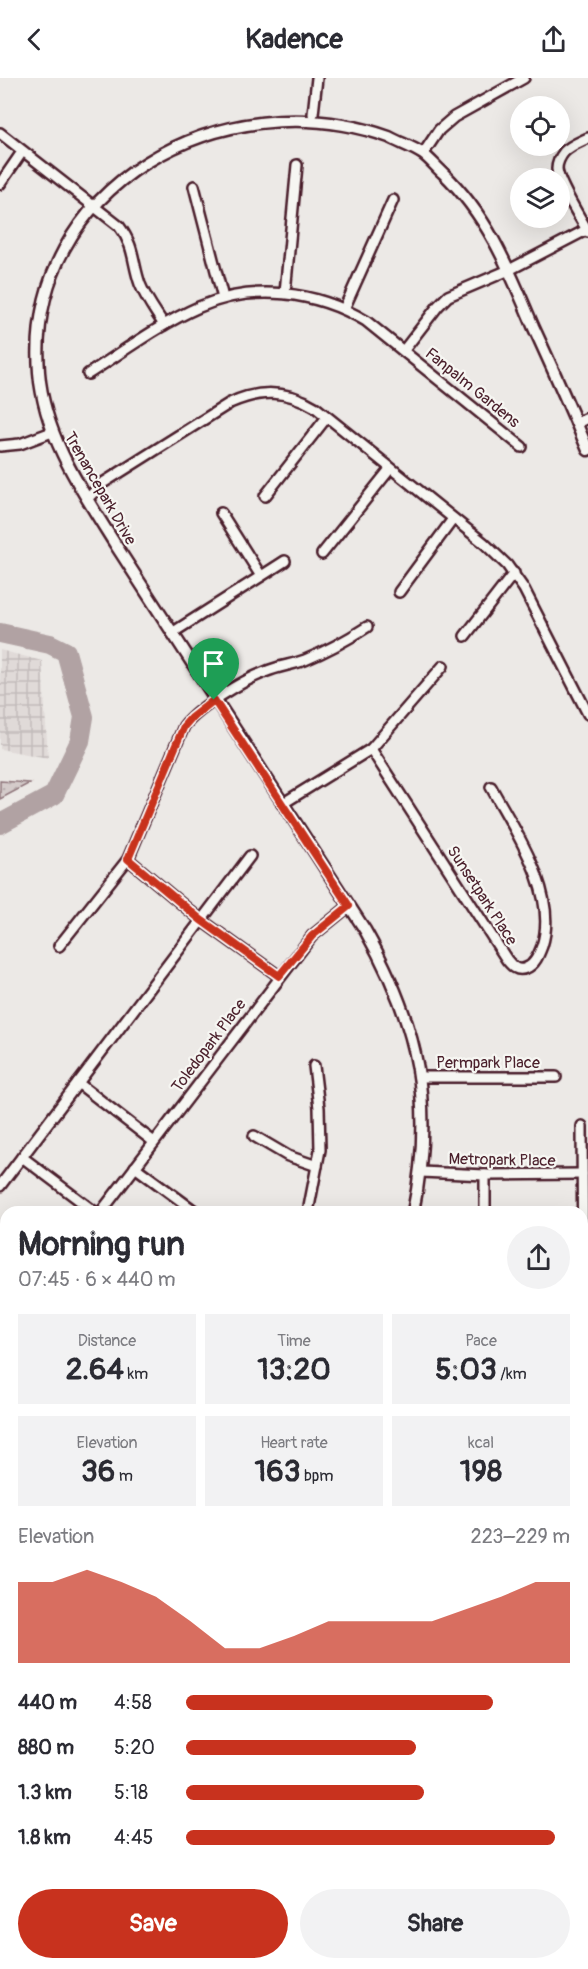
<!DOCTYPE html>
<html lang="en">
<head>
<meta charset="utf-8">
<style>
	:root { --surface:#fff; --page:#f2f2f3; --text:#2b2b33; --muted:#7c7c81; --accent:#c8321e }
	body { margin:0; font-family:Pangolin,sans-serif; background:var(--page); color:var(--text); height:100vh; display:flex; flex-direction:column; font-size:22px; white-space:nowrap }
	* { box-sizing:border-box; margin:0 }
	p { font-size:20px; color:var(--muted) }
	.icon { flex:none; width:33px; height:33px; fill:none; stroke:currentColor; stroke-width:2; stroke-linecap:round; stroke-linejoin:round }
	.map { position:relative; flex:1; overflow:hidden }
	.side { position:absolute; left:0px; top:1128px; width:588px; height:764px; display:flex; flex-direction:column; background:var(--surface); border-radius:18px 18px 0 0; box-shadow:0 6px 24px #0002 }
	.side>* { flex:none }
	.buttons { position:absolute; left:510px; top:18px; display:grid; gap:12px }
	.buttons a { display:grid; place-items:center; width:60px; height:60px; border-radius:50%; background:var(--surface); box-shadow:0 6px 24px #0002; font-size:30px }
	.pin { position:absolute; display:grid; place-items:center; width:51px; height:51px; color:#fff; margin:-62px -26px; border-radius:50% 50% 50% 0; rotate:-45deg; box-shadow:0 0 6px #0007 }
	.pin .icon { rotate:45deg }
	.round { display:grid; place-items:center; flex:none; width:63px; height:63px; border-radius:32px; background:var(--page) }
	.headline { display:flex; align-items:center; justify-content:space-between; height:102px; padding:0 18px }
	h1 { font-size:33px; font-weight:800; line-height:45px }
	.stats { display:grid; grid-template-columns:repeat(3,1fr); gap:9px; height:102px; padding:6px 18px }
	.stats div { display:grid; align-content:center; border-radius:0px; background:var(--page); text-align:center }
	.stats b { font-size:30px; font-weight:800 }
	.stats small { font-size:16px; font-weight:400 }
	.stats p { font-size:16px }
	.chart { height:168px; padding:12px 18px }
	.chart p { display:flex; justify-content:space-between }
	.chart svg { width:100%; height:108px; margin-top:6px; fill:var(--accent); opacity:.7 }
	.button { display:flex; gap:12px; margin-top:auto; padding:12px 18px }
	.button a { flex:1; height:69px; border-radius:36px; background:var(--accent); color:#fff; font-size:24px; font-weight:800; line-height:69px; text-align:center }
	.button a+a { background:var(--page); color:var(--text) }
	ul { padding:0 18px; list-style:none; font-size:20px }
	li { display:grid; grid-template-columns:96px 72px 1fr; align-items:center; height:45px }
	li i { height:15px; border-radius:8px; background:var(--accent) }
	header { display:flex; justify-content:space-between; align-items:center; height:78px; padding:0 18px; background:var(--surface); font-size:27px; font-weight:800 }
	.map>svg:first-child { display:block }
</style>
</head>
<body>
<header><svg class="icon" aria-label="back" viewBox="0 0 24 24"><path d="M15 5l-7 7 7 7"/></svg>Kadence<svg class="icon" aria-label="share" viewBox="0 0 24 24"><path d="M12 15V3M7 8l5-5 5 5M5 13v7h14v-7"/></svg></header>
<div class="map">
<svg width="588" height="1891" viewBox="0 0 588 1891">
	<defs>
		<pattern id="industrial-grid" width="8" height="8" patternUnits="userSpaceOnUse" patternTransform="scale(1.5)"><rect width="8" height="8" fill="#e0dad8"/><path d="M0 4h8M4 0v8" fill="none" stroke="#c2bbba"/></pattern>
		<pattern id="grass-dots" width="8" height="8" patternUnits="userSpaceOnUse" patternTransform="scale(1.5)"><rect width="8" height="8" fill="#d4cbca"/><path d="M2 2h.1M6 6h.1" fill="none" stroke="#b8aeae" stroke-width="1.8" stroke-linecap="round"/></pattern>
	</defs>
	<rect width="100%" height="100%" fill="#ece9e6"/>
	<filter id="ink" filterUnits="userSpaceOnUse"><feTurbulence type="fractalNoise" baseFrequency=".0167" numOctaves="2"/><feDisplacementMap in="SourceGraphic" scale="12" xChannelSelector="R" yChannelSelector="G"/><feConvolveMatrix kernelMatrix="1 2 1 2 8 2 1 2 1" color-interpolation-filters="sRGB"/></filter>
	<g filter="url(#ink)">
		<polygon fill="url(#industrial-grid)" points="0,572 42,583 48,680 0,671"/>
		<polygon fill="url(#grass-dots)" stroke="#8f757a" stroke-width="1.5" points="0,703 30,705 0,721"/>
		<polygon fill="#d4cbca" stroke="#8f757a" stroke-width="1.5" points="0,1215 6,1219 6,1425 0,1426"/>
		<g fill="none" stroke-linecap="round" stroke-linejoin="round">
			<polyline stroke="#b1a2a3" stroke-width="20" points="0,555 50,566 66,574 84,639 80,663 54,717 0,746"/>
			<g stroke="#4a1f2b" stroke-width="14">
				<g id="minor">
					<polyline points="313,36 317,0"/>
					<path d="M0,55L119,148C135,169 132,183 140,206C146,221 156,234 164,247"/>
					<path d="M588,60C580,64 571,67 564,74C560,79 557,85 557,91C558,105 581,141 588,154"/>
					<polyline points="423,76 439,52 454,39 524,0"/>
					<polyline points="0,106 22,74"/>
					<polyline points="194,108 223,220"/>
					<polyline points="285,215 297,87"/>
					<polyline points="344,231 393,122"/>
					<polyline points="404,272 438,228 448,218 509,192 588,151"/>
					<path d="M88,296C124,273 160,246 199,229C253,205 316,213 366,243L522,369"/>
					<polyline points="576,345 588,340"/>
					<polyline points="0,368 20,366 52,354"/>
					<polyline points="265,418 327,339"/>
					<path d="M87,421L103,405L230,325C260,311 287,312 315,329L484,465L507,487L524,511L588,636"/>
					<polyline points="221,435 261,498"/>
					<polyline points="322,476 390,391"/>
					<polyline points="399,514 453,441"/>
					<polyline points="172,555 285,483"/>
					<polyline points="465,558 514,495"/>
					<path d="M371,671L507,882C512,888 517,894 526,890C535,887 539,876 542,868C559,816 515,753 491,709"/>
					<polyline points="282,726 371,671 443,588"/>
					<polyline points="128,781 201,842 279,898"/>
					<path d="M59,868L128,781L184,648C199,629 242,603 265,594C278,588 292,587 305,582C327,573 347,562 367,549"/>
					<polyline points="419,999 556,999"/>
					<polyline points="78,1005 154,1064"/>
					<polyline points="582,1048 583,1207"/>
					<polyline points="254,1058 288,1078 317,1088"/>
					<polyline points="22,1079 95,1134"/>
					<polyline points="135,1089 196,1134"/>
					<polyline points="421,1094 485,1097 582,1096"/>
					<polyline points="485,1097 485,1134"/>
					<polyline points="0,1108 250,778"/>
					<polyline points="101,1134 312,858 349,828"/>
					<polyline points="308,1134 320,1072 319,1030 314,988"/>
					<polyline points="0,1188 6,1192"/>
					<polyline points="582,1276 588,1272"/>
					<polyline points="582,1327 583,1419 588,1436"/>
					<polyline points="582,1623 588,1620"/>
					<polyline points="582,1778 588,1782"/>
					<polyline points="582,1802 588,1793"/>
					<polyline points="109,1886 109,1891"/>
					<polyline points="207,1886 207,1891"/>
					<polyline points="464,1886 471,1891"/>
					<polyline points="506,1891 513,1886"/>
				</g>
			</g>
			<g stroke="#4a1f2b" stroke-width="15">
				<g id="tertiary">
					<path d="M413,1134C435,1027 419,947 365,852L115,466C82,413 44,358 39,294C25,108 223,0 389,59C400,65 413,69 423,76C430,81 436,89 443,95C488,138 509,191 533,248C552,289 570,330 588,372"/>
					<polyline points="0,1443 6,1442"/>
				</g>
			</g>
			<use href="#minor" stroke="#f6f6f2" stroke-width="9"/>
			<use href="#tertiary" stroke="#f6f6f2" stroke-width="10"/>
		</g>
	</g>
	<g fill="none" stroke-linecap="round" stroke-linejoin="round" filter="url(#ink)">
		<g stroke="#fff" stroke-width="12">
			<polygon id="route" points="214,622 349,828 312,858 279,898 201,842 128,781 184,648 191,640"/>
		</g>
		<use href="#route" stroke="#c8321e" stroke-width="8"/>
	</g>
	<g text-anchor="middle" stroke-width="4.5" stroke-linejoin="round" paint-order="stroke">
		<g font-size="16" fill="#4a1f2b" stroke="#f6f6f2">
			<text transform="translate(473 309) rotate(39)" y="6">Fanpalm Gardens</text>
			<text transform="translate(101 410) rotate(60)" y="6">Trenancepark Drive</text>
			<text transform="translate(483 817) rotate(57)" y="6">Sunsetpark Place</text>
			<text transform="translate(208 967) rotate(-53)" y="6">Toledopark Place</text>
			<text x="488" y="990">Permpark Place</text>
			<text transform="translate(502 1081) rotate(1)" y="6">Metropark Place</text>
		</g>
	</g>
</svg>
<div class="buttons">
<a><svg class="icon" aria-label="locate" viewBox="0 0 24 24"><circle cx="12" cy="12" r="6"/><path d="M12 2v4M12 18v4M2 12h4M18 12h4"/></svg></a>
<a><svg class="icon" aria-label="layers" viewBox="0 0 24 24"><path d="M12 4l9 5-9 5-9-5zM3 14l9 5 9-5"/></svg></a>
</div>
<div class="pin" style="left:214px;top:622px;background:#1e9e55"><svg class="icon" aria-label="arrive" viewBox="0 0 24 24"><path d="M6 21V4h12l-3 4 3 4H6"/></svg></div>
<section class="side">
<div class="headline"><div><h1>Morning run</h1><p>07:45 · 6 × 440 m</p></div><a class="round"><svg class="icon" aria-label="share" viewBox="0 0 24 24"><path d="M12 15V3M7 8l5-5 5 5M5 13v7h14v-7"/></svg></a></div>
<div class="stats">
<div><p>Distance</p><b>2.64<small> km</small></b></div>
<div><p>Time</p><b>13:20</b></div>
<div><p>Pace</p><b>5:03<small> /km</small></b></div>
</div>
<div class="stats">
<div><p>Elevation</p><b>36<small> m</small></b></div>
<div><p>Heart rate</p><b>163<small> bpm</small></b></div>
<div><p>kcal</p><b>198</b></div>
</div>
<div class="chart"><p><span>Elevation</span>223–229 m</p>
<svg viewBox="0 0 160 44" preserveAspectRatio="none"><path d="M0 44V11L10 11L20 6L30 11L40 17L50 27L60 38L70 38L80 33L90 27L100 27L110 27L120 27L130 22L140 17L150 11L160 11V44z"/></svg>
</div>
<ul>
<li><b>440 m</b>4:58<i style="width:80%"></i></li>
<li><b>880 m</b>5:20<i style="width:60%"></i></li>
<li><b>1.3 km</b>5:18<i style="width:62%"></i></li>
<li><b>1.8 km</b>4:45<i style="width:96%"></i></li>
</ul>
<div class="button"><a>Save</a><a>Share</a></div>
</section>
</div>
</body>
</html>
